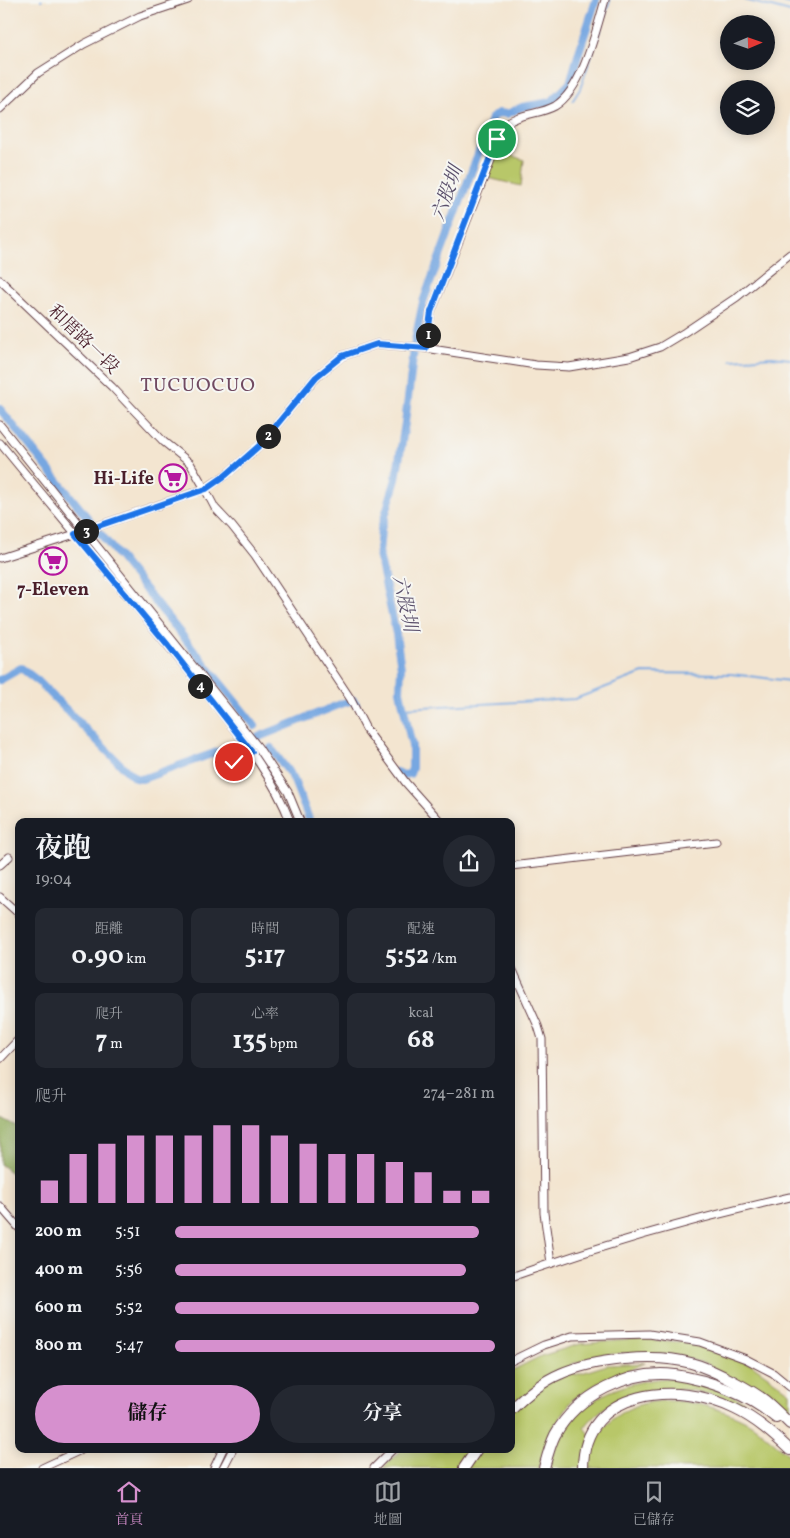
<!DOCTYPE html>
<html lang="zh-TW">
<head>
<meta charset="utf-8">
<style>
	:root { --surface:#171b24; --page:#242831; --text:#f1f3f6; --muted:#9ea1a6; --line:#363941; --accent:#d690ce }
	body { margin:0; font-family:Vollkorn,"Noto Serif TC",serif; background:var(--page); color:var(--text); height:100vh; display:flex; flex-direction:column; font-size:19px; white-space:nowrap }
	* { box-sizing:border-box; margin:0 }
	p { font-size:16px; color:var(--muted) }
	.icon { flex:none; width:28px; height:28px; fill:none; stroke:currentColor; stroke-width:2; stroke-linecap:round; stroke-linejoin:round }
	.map { position:relative; flex:1; overflow:hidden }
	.sheet { position:absolute; left:15px; top:818px; width:500px; height:635px; display:flex; flex-direction:column; background:var(--surface); border-radius:10px; box-shadow:0 2px 12px #0003 }
	.sheet>* { flex:none }
	.needle { width:32px; rotate:88deg }
	.fabs { position:absolute; left:720px; top:15px; display:grid; gap:10px }
	.fabs a { display:grid; place-items:center; width:55px; height:55px; border-radius:50%; background:var(--surface); box-shadow:0 2px 12px #0003; font-size:25px }
	.pin { position:absolute; display:grid; place-items:center; width:42px; height:42px; color:#fff; margin:-21px; border:2px solid #fff; border-radius:50%; box-shadow:0 1px 5px #0007 }
	.km { position:absolute; width:25px; height:25px; margin:-12px; border-radius:50%; background:#222; color:#fff; font-size:14px; line-height:25px; text-align:center }
	.round { display:grid; place-items:center; flex:none; width:52px; height:52px; border-radius:26px; background:var(--page) }
	.overview { display:flex; align-items:center; justify-content:space-between; height:85px; padding:0 20px }
	h1 { font-size:28px; font-weight:700; line-height:38px }
	.stats { display:grid; grid-template-columns:repeat(3,1fr); gap:8px; height:85px; padding:5px 20px }
	.stats div { display:grid; align-content:center; border-radius:10px; background:var(--page); text-align:center }
	.stats b { font-size:25px; font-weight:700 }
	.stats small { font-size:14px; font-weight:400 }
	.stats p { font-size:14px }
	.chart { height:140px; padding:10px 20px }
	.chart p { display:flex; justify-content:space-between }
	.chart svg { width:100%; height:90px; margin-top:5px; stroke:var(--accent); stroke-width:6 }
	.button { display:flex; gap:10px; margin-top:auto; padding:10px 20px }
	.button a { flex:1; height:58px; border-radius:30px; background:var(--accent); color:#111; font-size:20px; font-weight:700; line-height:58px; text-align:center }
	.button a+a { background:var(--page); color:var(--text) }
	ul { padding:0 20px; list-style:none; font-size:16px }
	li { display:grid; grid-template-columns:80px 60px 1fr; align-items:center; height:38px }
	li i { height:12px; border-radius:6px; background:var(--accent) }
	.tabs { display:flex; justify-content:space-around; align-items:center; height:70px; border-top:1px solid var(--line); background:var(--surface); font-size:14px; color:var(--muted) }
	.tabs a { display:grid; justify-items:center; gap:2px }
	.tabs .selected { color:var(--accent) }
	.map>svg:first-child { display:block }
</style>
</head>
<body>
<div class="map">
<svg width="790" height="1468" viewBox="0 0 790 1468">
	<rect width="100%" height="100%" fill="#f6f6f2"/>
	<filter id="ink" filterUnits="userSpaceOnUse"><feTurbulence type="fractalNoise" baseFrequency=".02" numOctaves="2"/><feDisplacementMap in="SourceGraphic" scale="10" xChannelSelector="R" yChannelSelector="G"/><feConvolveMatrix kernelMatrix="1 2 1 2 8 2 1 2 1" color-interpolation-filters="sRGB"/></filter>
	<filter id="wash" filterUnits="userSpaceOnUse"><feTurbulence type="fractalNoise" baseFrequency=".0096" numOctaves="4" result="noise"/><feDisplacementMap in="SourceGraphic" scale="20" xChannelSelector="R" yChannelSelector="G"/><feGaussianBlur stdDeviation="1.12" result="paint"/><feColorMatrix in="noise" values="0 0 0 0 0 0 0 0 0 0 0 0 0 0 0 0 0 1.4 0 .05"/><feComposite in="paint" operator="in"/></filter>
	<g filter="url(#wash)">
		<rect width="100%" height="100%" fill="#f3e5d0"/>
		<g fill="#b8c769" stroke="#81734a">
			<polygon points="493,149 524,160 521,186 484,177"/>
			<polygon points="639,1339 682,1342 708,1349 751,1364 790,1392 790,1416 707,1364 673,1355 624,1353 602,1355 571,1364 575,1375 607,1365 645,1363 598,1383 572,1400 550,1433 538,1468 383,1468 402,1449 511,1449 511,1371 541,1356 580,1344"/>
			<path d="M667,1378C693,1381 719,1388 741,1400C751,1406 761,1414 770,1421C750,1411 716,1394 695,1391C654,1385 609,1394 584,1428L596,1440C626,1385 699,1397 746,1421C761,1429 774,1444 788,1454L790,1457V1468H548C568,1406 605,1384 667,1378Z"/>
		</g>
		<polygon fill="#92ac5d" stroke="#6e6644" points="0,1118 19,1128 19,1179 0,1164"/>
		<g fill="none" stroke-linecap="round" stroke-linejoin="round">
			<g stroke="#77a7e1" stroke-width="2">
				<polyline points="41,0 42,0"/>
				<polyline points="745,0 790,12"/>
				<polyline points="774,0 790,4"/>
				<polyline points="573,100 580,89 610,0"/>
				<polyline points="731,360 772,357 790,359"/>
				<polyline points="403,708 575,699 643,673 731,674 790,681"/>
			</g>
			<g stroke="#77a7e1" stroke-width="8">
				<polyline points="0,409 91,522"/>
				<polyline points="99,532 255,726"/>
				<polyline points="0,680 21,668 38,681 127,771 135,778 142,779 256,738 341,704 353,700 356,704"/>
				<polyline points="271,748 293,778 309,819"/>
				<polyline points="396,772 403,775 410,774 412,768 412,746 400,691 401,668 396,634 379,554 381,529 396,479 405,423 415,341 423,302 491,119 498,113 507,114 522,107 551,102 570,83 579,52 596,0"/>
			</g>
		</g>
	</g>
	<g filter="url(#ink)">
		<g fill="none" stroke-linecap="round" stroke-linejoin="round">
			<g stroke="#633d44" stroke-width="9">
				<g id="minor">
					<polyline points="0,109 38,73 84,44 140,16 188,0"/>
					<polyline points="0,280 112,387 164,442 190,463 205,489 215,508 232,526 255,555 350,698 366,729 406,783 440,821"/>
					<path d="M425,348L431,312L505,124C522,112 539,115 555,106C583,89 596,30 605,0"/>
					<polyline points="0,425 258,747 288,792 300,821"/>
					<path d="M0,443C67,525 137,605 203,689C235,731 271,771 290,821"/>
					<polyline points="0,558 75,534 205,489 226,475 260,445 316,377 342,356 377,344 425,348 536,365 569,367 629,357 660,347 685,332 737,297 790,254"/>
					<polyline points="233,762 252,752"/>
					<polyline points="0,865 9,857"/>
					<polyline points="511,866 716,842"/>
					<polyline points="0,897 19,914"/>
					<polyline points="511,966 538,1026 542,1039 544,1213 551,1263"/>
					<polyline points="0,1059 19,1039"/>
					<polyline points="0,1206 19,1228"/>
					<path d="M511,1277C602,1245 696,1218 790,1197"/>
					<polyline points="511,1361 544,1345 572,1336 649,1334 700,1342 746,1359 773,1373 790,1387"/>
					<polyline points="42,1468 83,1449"/>
					<polyline points="214,1468 223,1449"/>
					<polyline points="223,1468 233,1449"/>
					<polyline points="374,1468 393,1449"/>
				</g>
			</g>
			<g stroke="#633d44" stroke-width="12">
				<g id="highway">
					<path d="M511,1410C525,1396 541,1382 560,1374C593,1359 655,1353 691,1363C710,1368 753,1390 768,1403C776,1410 783,1417 790,1424"/>
					<polyline points="464,1468 477,1449"/>
					<path d="M544,1468C547,1457 550,1445 555,1435C577,1395 629,1369 675,1375C710,1380 749,1395 776,1418"/>
					<path d="M583,1468C583,1387 679,1381 735,1409C756,1419 773,1434 790,1450"/>
				</g>
			</g>
			<use href="#minor" stroke="#fff" stroke-width="7"/>
			<use href="#highway" stroke="#fff" stroke-width="10"/>
		</g>
	</g>
	<g fill="none" stroke-linecap="round" stroke-linejoin="round" filter="url(#ink)">
		<g stroke="#fff" stroke-width="10">
			<polyline id="route" points="234,762 252,752 168,645 75,534 206,489 226,475 260,445 316,377 342,356 377,344 426,348 431,312 497,139"/>
		</g>
		<use href="#route" stroke="#1a73e8" stroke-width="6"/>
	</g>
	<defs>
		<g id="supermarket-ring" transform="scale(1.4375)"><circle r="9.5" fill="#f6f6f2" stroke="#b5179e" stroke-width="1.5"/><path d="M-6-5.5h2.5l.6 2H6L4.5 2H-2.5L-4.4-4H-6ZM-1.5 3.2a1.3 1.3 0 1 0 .1 0ZM3 3.2a1.3 1.3 0 1 0 .1 0Z" fill="#b5179e"/></g>
	</defs>
	<g fill-rule="evenodd">
		<use href="#supermarket-ring" x="173" y="478"/>
		<use href="#supermarket-ring" x="53" y="561"/>
	</g>
	<g text-anchor="middle" stroke-width="4" stroke-linejoin="round" paint-order="stroke">
		<g font-size="18" fill="#4a1f2b" stroke="#f6f6f2">
			<text transform="translate(84 339) rotate(44)" y="6">和厝路一段</text>
		</g>
		<g font-size="18" font-weight="bold" fill="#4a1f2b" stroke="#f6f6f2" text-anchor="end">
			<text x="154" y="484">Hi-Life</text>
			<text x="53" y="595" text-anchor="middle">7-Eleven</text>
		</g>
		<g font-size="19" font-style="italic" fill="#5a4f6b" stroke="#f6f6f2">
			<text transform="translate(446 193) rotate(-70)" y="7">六股圳</text>
			<text transform="translate(406 603) rotate(78)" y="7">六股圳</text>
		</g>
		<g font-size="20" letter-spacing="1" fill="#714a61" stroke="#f6f6f2">
			<text x="198" y="391">TUCUOCUO</text>
		</g>
	</g>
</svg>
<div class="fabs">
<a><svg class="needle" viewBox="-14 -14 28 28"><path d="M0-13l5 13h-10z" fill="#e53935"/><path d="M0 13l5-13h-10z" fill="#9ea1a6"/></svg></a>
<a><svg class="icon" aria-label="layers" viewBox="0 0 24 24"><path d="M12 4l9 5-9 5-9-5zM3 14l9 5 9-5"/></svg></a>
</div>
<div class="pin" style="left:497px;top:139px;background:#1e9e55"><svg class="icon" aria-label="arrive" viewBox="0 0 24 24"><path d="M6 21V4h12l-3 4 3 4H6"/></svg></div>
<div class="pin" style="left:234px;top:762px;background:#d93025"><svg class="icon" aria-label="check" viewBox="0 0 24 24"><path d="M5 12l5 5 9-10"/></svg></div>
<b class="km" style="left:428px;top:335px">1</b>
<b class="km" style="left:268px;top:436px">2</b>
<b class="km" style="left:86px;top:531px">3</b>
<b class="km" style="left:200px;top:686px">4</b>
<section class="sheet">
<div class="overview"><div><h1>夜跑</h1><p>19:04</p></div><a class="round"><svg class="icon" aria-label="share" viewBox="0 0 24 24"><path d="M12 15V3M7 8l5-5 5 5M5 13v7h14v-7"/></svg></a></div>
<div class="stats">
<div><p>距離</p><b>0.90<small> km</small></b></div>
<div><p>時間</p><b>5:17</b></div>
<div><p>配速</p><b>5:52<small> /km</small></b></div>
</div>
<div class="stats">
<div><p>爬升</p><b>7<small> m</small></b></div>
<div><p>心率</p><b>135<small> bpm</small></b></div>
<div><p>kcal</p><b>68</b></div>
</div>
<div class="chart"><p><span>爬升</span>274–281 m</p>
<svg viewBox="0 0 160 44" preserveAspectRatio="none"><path d="M5 44V33M15 44V20M25 44V15M35 44V11M45 44V11M55 44V11M65 44V6M75 44V6M85 44V11M95 44V15M105 44V20M115 44V20M125 44V24M135 44V29M145 44V38M155 44V38"/></svg>
</div>
<ul>
<li><b>200 m</b>5:51<i style="width:95%"></i></li>
<li><b>400 m</b>5:56<i style="width:91%"></i></li>
<li><b>600 m</b>5:52<i style="width:95%"></i></li>
<li><b>800 m</b>5:47<i style="width:100%"></i></li>
</ul>
<div class="button"><a>儲存</a><a>分享</a></div>
</section>
</div>
<nav class="tabs">
<a class="selected"><svg class="icon" aria-label="home" viewBox="0 0 24 24"><path d="M3 11l9-7 9 7M6 9v11h12V9"/></svg>首頁</a>
<a><svg class="icon" aria-label="map" viewBox="0 0 24 24"><path d="M3 6l6-2 6 2 6-2v14l-6 2-6-2-6 2zM9 4v14M15 6v14"/></svg>地圖</a>
<a><svg class="icon" aria-label="saved" viewBox="0 0 24 24"><path d="M7 4h10v16l-5-4-5 4z"/></svg>已儲存</a>
</nav>
</body>
</html>
